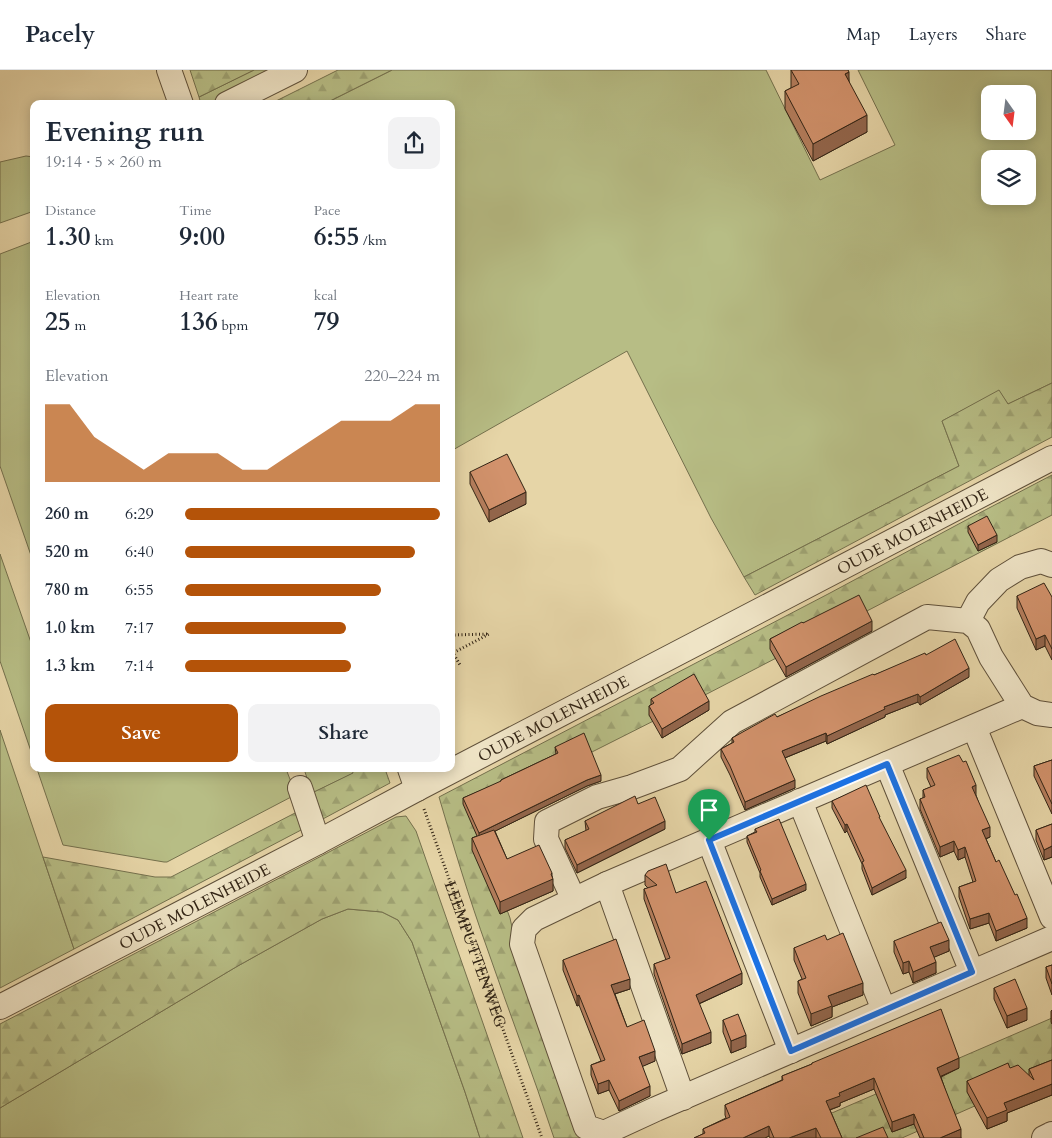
<!DOCTYPE html>
<html lang="en">
<head>
<meta charset="utf-8">
<style>
	:root { --surface:#fff; --page:#f2f2f3; --text:#1f2937; --muted:#747a83; --line:#e0e1e3; --accent:#b45309 }
	body { margin:0; font-family:Cardo,serif; background:var(--page); color:var(--text); height:100vh; display:flex; flex-direction:column; font-size:19px; white-space:nowrap }
	* { box-sizing:border-box; margin:0 }
	p { font-size:16px; color:var(--muted) }
	.icon { flex:none; width:28px; height:28px; fill:none; stroke:currentColor; stroke-width:2; stroke-linecap:round; stroke-linejoin:round }
	.map { position:relative; flex:1; overflow:hidden }
	.sheet { position:absolute; left:30px; top:30px; width:425px; height:672px; display:flex; flex-direction:column; background:var(--surface); border-radius:10px; box-shadow:0 2px 12px #0003 }
	.sheet>* { flex:none }
	.needle { width:32px; rotate:166deg }
	.buttons { position:absolute; left:981px; top:15px; display:grid; gap:10px }
	.buttons a { display:grid; place-items:center; width:55px; height:55px; border-radius:10px; background:var(--surface); box-shadow:0 2px 12px #0003; font-size:25px }
	.pin { position:absolute; display:grid; place-items:center; width:42px; height:42px; color:#fff; margin:-51px -21px; border-radius:50% 50% 50% 0; rotate:-45deg; box-shadow:0 0 5px #0007 }
	.pin .icon { rotate:45deg }
	.round { display:grid; place-items:center; flex:none; width:52px; height:52px; border-radius:10px; background:var(--page) }
	.headline { display:flex; align-items:center; justify-content:space-between; height:85px; padding:0 15px }
	h1 { font-size:28px; font-weight:600; line-height:38px }
	.figures { display:grid; grid-template-columns:repeat(3,1fr); gap:8px; height:85px; padding:5px 15px }
	.figures div { display:grid; align-content:center }
	.figures b { font-size:25px; font-weight:600 }
	.figures small { font-size:14px; font-weight:400 }
	.figures p { font-size:14px }
	.chart { height:140px; padding:10px 15px }
	.chart p { display:flex; justify-content:space-between }
	.chart svg { width:100%; height:90px; margin-top:5px; fill:var(--accent); opacity:.7 }
	.button { display:flex; gap:10px; margin-top:auto; padding:10px 15px }
	.button a { flex:1; height:58px; border-radius:10px; background:var(--accent); color:#fff; font-size:20px; font-weight:600; line-height:58px; text-align:center }
	.button a+a { background:var(--page); color:var(--text) }
	ul { padding:0 15px; list-style:none; font-size:16px }
	li { display:grid; grid-template-columns:80px 60px 1fr; align-items:center; height:38px }
	li i { height:12px; border-radius:6px; background:var(--accent) }
	header { display:flex; align-items:center; gap:30px; box-sizing:border-box; height:70px; padding:0 25px; background:var(--surface); border-bottom:1px solid var(--line) }
	header strong { font-size:24px }
	nav { display:flex; gap:28px; margin-inline-start:auto; font-size:18px }
	.map>svg:first-child { display:block }
</style>
</head>
<body>
<header>
<strong>Pacely</strong>
<nav><a>Map</a><a>Layers</a><a>Share</a></nav>
</header>
<div class="map">
<svg width="1052" height="1068" viewBox="0 0 1052 1068">
	<defs>
		<pattern id="forest-firs" width="22" height="20" patternUnits="userSpaceOnUse" patternTransform="scale(1.25)"><rect width="22" height="20" fill="#b7bd85"/><path d="M5 1l3.5 6h-7zM16 11l3.5 6h-7z" fill="#9ea272"/></pattern>
	</defs>
	<rect width="100%" height="100%" fill="#e6d5a7"/>
	<filter id="stains"><feTurbulence type="fractalNoise" baseFrequency=".004" numOctaves="4"/><feColorMatrix values="0 0 0 0 .2 0 0 0 0 .09 0 0 0 0 .02 0 0 0 .5 -.17"/></filter>
	<radialGradient id="worn" r=".72"><stop offset=".6" stop-color="#630" stop-opacity="0"/><stop offset="1" stop-color="#630" stop-opacity=".3"/></radialGradient>
	<g fill="#b7bd85" stroke="#74704d" fill-rule="evenodd">
		<polygon points="254,0 278,0 210,34 201,34 199,27"/>
		<path d="M392,0H766L820,110L895,75L858,0H1052V313L1008,334L999,321L942,351L959,396L744,507L711,448L627,281L451,381V34H324ZM990,24H1028V61H990ZM990,89H1028V126H990Z"/>
		<polygon points="26,86 34,87 34,141 0,153 0,92"/>
		<polygon points="34,171 34,494 0,396 0,184"/>
		<polygon points="0,484 34,581 34,690 0,591"/>
		<polygon points="0,660 74,879 0,918"/>
		<polygon points="37,699 286,699 293,717 293,726 167,792 164,792 63,775"/>
		<polygon points="304,699 352,699 354,703 312,723"/>
		<polygon points="348,839 382,842 398,850 412,872 465,1022 480,1068 0,1068 0,1038 236,897 322,849"/>
	</g>
	<g fill="url(#forest-firs)" stroke="#74704d">
		<polygon points="190,0 254,0 199,27"/>
		<polygon points="338,0 392,0 324,34 270,34"/>
		<polygon points="1052,313 1052,367 755,525 744,507 959,396 942,351 999,320 1008,334"/>
		<path d="M1052,405V445L703,626L471,743L510,848L515,871L532,916L580,1068H554C533,1004 509,942 487,878C469,828 454,778 439,727L830,523L968,449Z"/>
		<polygon points="352,699 385,699 390,713 321,750 312,723 353,703"/>
		<polygon points="295,743 303,759 74,879 43,787 155,807 171,807"/>
		<polygon points="406,746 416,761 523,1068 480,1068 465,1022 412,872 398,850 382,842 348,839 322,849 236,897 0,1038 0,954 396,747"/>
		<polygon points="1052,948 1052,1002 902,1068 774,1068"/>
	</g>
	<g fill="none" stroke-linecap="round" stroke-linejoin="round">
		<g stroke="#5f503a" stroke-width="26">
			<g id="minor">
				<polyline points="169,0 181,34"/>
				<polyline points="227,34 295,0"/>
				<polyline points="968,551 978,532 999,510 1020,497 1041,491 1052,495"/>
				<polyline points="1022,636 607,814 534,849 524,859 522,874 586,1057 604,1063 656,1039 1052,868"/>
				<polyline points="974,657 1052,847"/>
				<polyline points="887,694 972,902"/>
				<polyline points="410,699 417,719"/>
				<polyline points="300,718 318,772"/>
				<polyline points="800,731 884,940"/>
				<polyline points="709,770 791,981"/>
				<polyline points="607,814 683,1028"/>
				<polyline points="574,830 546,769 547,752 597,727 632,717 680,699 732,652 927,547 968,551 978,559 991,587 1022,636 1037,643 1052,645"/>
				<path id="s2" d="M0,937L318,772L417,719L1052,388"/>
				<polyline points="1044,1068 1052,1064"/>
			</g>
		</g>
		<g stroke="#322415" stroke-width="3" stroke-dasharray="1 2.5" stroke-linecap="butt">
			<polyline points="451,565 489,564 453,583 460,595"/>
			<path id="s1" d="M424,739L542,1068"/>
		</g>
		<use href="#minor" stroke="#efe4c6" stroke-width="24"/>
	</g>
	<g fill="#b57e5d" stroke="#322415">
		<polygon points="791,0 848,0 849,13 867,62 813,91 785,39 785,21 791,18"/>
		<polygon points="470,402 526,434 489,452 470,414"/>
		<polygon points="968,456 997,472 978,481 968,462"/>
		<polygon points="1017,526 1052,527 1052,590 1045,576 1036,580 1017,538"/>
		<polygon points="803,553 872,561 786,607 770,579 770,569"/>
		<polygon points="926,585 969,607 920,635 918,632 885,645 885,647 827,674 826,671 785,688 795,718 745,740 730,705 721,687 721,679 732,673 732,668 777,647 874,605"/>
		<polygon points="651,629 709,640 662,668 649,645 649,636 651,635"/>
		<polygon points="555,677 601,711 587,716 495,761 507,789 552,806 553,821 500,844 472,780 472,768 477,766 463,734 463,728 501,712 501,710 556,684"/>
		<polygon points="1052,690 1052,744 1034,706 1034,696"/>
		<polygon points="927,698 976,725 990,767 986,769 996,792 1027,858 996,871 989,853 970,859 959,827 959,817 973,812 965,787 958,790 954,781 940,787 920,739 920,729 923,728 923,720 931,717 927,708"/>
		<polygon points="832,731 880,750 906,808 872,825 862,799 862,794 847,761 845,763 832,738"/>
		<polygon points="638,734 665,759 577,803 565,778 565,770 586,761 585,751"/>
		<polygon points="1052,754 1052,787 1044,790 1036,770 1036,760"/>
		<polygon points="755,759 806,820 772,835 760,807 760,803 747,772 747,766 755,762"/>
		<polygon points="645,805 676,823 742,914 699,934 711,973 682,984 654,904 654,894 666,890 644,829 644,819 648,818 645,815"/>
		<polygon points="827,870 863,925 832,937 832,947 811,956 798,923 798,911 802,909 794,890 794,878"/>
		<polygon points="894,871 949,881 934,887 936,903 913,913 909,902 903,904 894,882"/>
		<polygon points="563,890 630,919 615,924 627,957 655,991 642,996 650,1026 619,1041 609,1020 598,1024 591,1005 591,995 601,991 579,935 577,936 563,900"/>
		<polygon points="1052,895 1052,925 1046,908 1046,897"/>
		<polygon points="994,918 1027,950 1007,958 994,929"/>
		<polygon points="1052,940 1052,954 1051,952 1051,941"/>
		<polygon points="723,950 746,977 731,983 723,962"/>
		<polygon points="1052,990 1052,1025 1007,1043 1007,1051 987,1059 967,1022 967,1011 1029,1006 1029,999"/>
		<polygon points="812,993 959,998 941,1007 961,1068 920,1068 914,1054 892,1062 874,1019 840,1033 840,1036 830,1040 842,1068 770,1068 769,1066 765,1068 694,1068 703,1064 703,1059 726,1048 725,1045 725,1035 782,1010 782,1006 812,994"/>
	</g>
	<g fill="#93664c" stroke="#322415">
		<polygon points="849,2 849,19 845,4"/>
		<polygon points="867,45 867,62 813,91 813,74"/>
		<polygon points="526,422 526,434 489,452 489,440"/>
		<polygon points="997,465 997,472 978,481 978,475"/>
		<polygon points="872,551 872,561 786,607 786,597"/>
		<polygon points="1045,565 1045,576 1036,580 1036,569"/>
		<polygon points="969,598 969,607 920,635 920,627"/>
		<polygon points="918,624 918,632 885,645 885,647 827,674 827,666 884,637"/>
		<polygon points="709,631 709,640 662,668 662,659"/>
		<polygon points="826,663 826,671 782,689 782,681"/>
		<polygon points="601,705 601,711 587,716 479,769 479,763 587,710"/>
		<polygon points="795,710 795,718 745,740 745,732"/>
		<polygon points="976,715 976,725 972,727 972,717"/>
		<polygon points="665,751 665,759 577,803 577,795"/>
		<polygon points="847,754 847,761 845,763 845,755"/>
		<polygon points="990,757 990,767 982,770 982,760"/>
		<polygon points="954,771 954,781 940,787 940,777"/>
		<polygon points="1052,776 1052,787 1044,790 1044,780"/>
		<polygon points="965,777 965,787 958,790 958,780"/>
		<polygon points="906,800 906,808 872,825 872,818"/>
		<polygon points="552,803 552,810 553,809 553,821 500,844 500,832"/>
		<polygon points="806,814 806,820 772,835 772,829"/>
		<polygon points="989,843 989,853 970,859 970,849"/>
		<polygon points="1027,848 1027,858 996,871 996,861"/>
		<polygon points="949,870 949,881 930,889 930,877"/>
		<polygon points="909,891 909,902 903,904 903,893"/>
		<polygon points="936,892 936,903 913,913 913,902"/>
		<polygon points="742,903 742,914 696,935 696,925"/>
		<polygon points="630,909 630,919 611,925 611,915"/>
		<polygon points="863,913 863,925 832,937 832,947 811,956 811,944 828,926"/>
		<polygon points="579,925 579,935 577,936 577,926"/>
		<polygon points="1027,938 1027,950 1007,958 1007,946"/>
		<polygon points="711,962 711,973 682,984 682,974"/>
		<polygon points="746,965 746,977 731,983 731,971"/>
		<polygon points="655,981 655,991 639,998 639,987"/>
		<polygon points="959,988 959,998 937,1008 937,998"/>
		<polygon points="874,1008 874,1019 840,1033 840,1036 826,1041 826,1031 839,1023"/>
		<polygon points="609,1010 609,1020 598,1024 598,1014"/>
		<polygon points="1052,1014 1052,1025 1007,1043 1007,1051 987,1059 987,1048 1004,1033"/>
		<polygon points="650,1016 650,1026 619,1041 619,1031"/>
		<polygon points="914,1044 914,1054 892,1062 892,1052"/>
		<polygon points="769,1056 769,1066 765,1068 743,1068"/>
		<polygon points="816,1058 816,1068 789,1068"/>
		<polygon points="961,1059 961,1068 940,1068"/>
	</g>
	<g fill="#d2926c" stroke="#322415">
		<polygon points="791,0 848,0 849,2 845,4 867,45 813,74 785,21 799,14"/>
		<polygon points="507,384 526,422 489,440 470,402"/>
		<polygon points="987,446 997,465 978,475 968,456"/>
		<polygon points="1044,513 1052,527 1052,579 1045,565 1036,569 1017,526"/>
		<polygon points="859,525 872,551 786,597 770,569 802,552 803,553"/>
		<polygon points="955,569 969,598 920,627 918,624 884,637 885,639 827,666 826,663 782,681 795,710 745,732 730,696 721,679 734,672 732,668 775,644 777,647 821,626 873,604 874,605 925,583 926,585"/>
		<polygon points="694,604 709,631 662,659 649,636 654,633 651,629"/>
		<polygon points="584,663 601,705 587,710 479,763 463,728 501,711 501,710 558,683 555,677"/>
		<polygon points="959,685 963,692 966,691 976,715 972,717 990,757 982,760 996,792 999,790 1015,825 1017,824 1027,848 996,861 989,843 970,849 959,817 976,811 965,777 958,780 954,771 940,777 920,729 925,727 923,720 935,715 927,698"/>
		<polygon points="1052,690 1052,734 1034,696"/>
		<polygon points="866,715 880,747 879,747 906,800 872,818 862,792 864,791 847,754 845,755 832,731"/>
		<polygon points="635,726 638,734 655,727 665,751 577,795 565,770 589,759 585,751"/>
		<polygon points="779,749 806,814 772,829 760,801 761,800 747,766 757,762 755,759"/>
		<polygon points="1052,754 1052,776 1044,780 1036,760"/>
		<polygon points="494,760 507,789 539,775 552,803 551,804 553,809 500,832 472,768"/>
		<polygon points="666,794 676,823 706,811 742,903 696,925 711,962 682,974 654,894 670,888 644,819 657,815 645,805 648,801"/>
		<polygon points="941,852 949,870 930,877 936,892 913,902 909,891 903,893 894,871"/>
		<polygon points="843,863 863,913 828,926 832,936 811,944 798,911 806,908 794,878 825,865 827,870"/>
		<polygon points="616,869 630,909 611,915 627,957 644,950 655,981 639,987 650,1016 619,1031 609,1010 598,1014 591,995 605,990 579,925 577,926 563,890"/>
		<polygon points="1052,895 1052,914 1046,897"/>
		<polygon points="1015,909 1027,938 1007,946 994,918"/>
		<polygon points="941,939 959,988 937,998 961,1059 940,1068 924,1068 914,1044 892,1052 874,1008 839,1023 840,1026 826,1031 842,1068 821,1068 816,1058 789,1068 774,1068 769,1056 743,1068 694,1068 705,1063 703,1059 730,1047 725,1035 783,1010 782,1006 812,994 812,993"/>
		<polygon points="738,944 746,965 731,971 723,950"/>
		<polygon points="1052,990 1052,1014 1004,1033 1007,1040 987,1048 967,1011 1008,993 1010,998 1018,995 1034,1010 1029,999"/>
		<polygon points="883,1057 888,1068 856,1068"/>
	</g>
	<g fill="none" stroke-linecap="round" stroke-linejoin="round">
		<g stroke="#fff" stroke-width="10">
			<polygon id="route" points="887,694 972,902 791,981 709,770"/>
		</g>
		<use href="#route" stroke="#1a73e8" stroke-width="6"/>
	</g>
	<g text-anchor="middle" stroke-width="4.5" stroke-linejoin="round" paint-order="stroke">
		<g font-size="16" fill="#322415" stroke="#efe4c6">
			<text dy="6" stroke="none"><textPath href="#s2" startOffset="1029">OUDE MOLENHEIDE</textPath></text>
			<text dy="6" stroke="none"><textPath href="#s2" startOffset="624">OUDE MOLENHEIDE</textPath></text>
			<text dy="6" stroke="none"><textPath href="#s2" startOffset="219">OUDE MOLENHEIDE</textPath></text>
			<text dy="6" stroke="none"><textPath href="#s1" startOffset="154">LEEMPUTTENWEG</textPath></text>
		</g>
	</g>
	<rect width="100%" height="100%" filter="url(#stains)"/>
	<rect width="100%" height="100%" fill="url(#worn)"/>
</svg>
<div class="buttons">
<a><svg class="needle" viewBox="-14 -14 28 28"><path d="M0-13l5 13h-10z" fill="#e53935"/><path d="M0 13l5-13h-10z" fill="#747a83"/></svg></a>
<a><svg class="icon" aria-label="layers" viewBox="0 0 24 24"><path d="M12 4l9 5-9 5-9-5zM3 14l9 5 9-5"/></svg></a>
</div>
<div class="pin" style="left:709px;top:770px;background:#1e9e55"><svg class="icon" aria-label="arrive" viewBox="0 0 24 24"><path d="M6 21V4h12l-3 4 3 4H6"/></svg></div>
<section class="sheet">
<div class="headline"><div><h1>Evening run</h1><p>19:14 · 5 × 260 m</p></div><a class="round"><svg class="icon" aria-label="share" viewBox="0 0 24 24"><path d="M12 15V3M7 8l5-5 5 5M5 13v7h14v-7"/></svg></a></div>
<div class="figures">
<div><p>Distance</p><b>1.30<small> km</small></b></div>
<div><p>Time</p><b>9:00</b></div>
<div><p>Pace</p><b>6:55<small> /km</small></b></div>
</div>
<div class="figures">
<div><p>Elevation</p><b>25<small> m</small></b></div>
<div><p>Heart rate</p><b>136<small> bpm</small></b></div>
<div><p>kcal</p><b>79</b></div>
</div>
<div class="chart"><p><span>Elevation</span>220–224 m</p>
<svg viewBox="0 0 160 44" preserveAspectRatio="none"><path d="M0 44V6L10 6L20 22L30 30L40 38L50 30L60 30L70 30L80 38L90 38L100 30L110 22L120 14L130 14L140 14L150 6L160 6V44z"/></svg>
</div>
<ul>
<li><b>260 m</b>6:29<i style="width:100%"></i></li>
<li><b>520 m</b>6:40<i style="width:90%"></i></li>
<li><b>780 m</b>6:55<i style="width:77%"></i></li>
<li><b>1.0 km</b>7:17<i style="width:63%"></i></li>
<li><b>1.3 km</b>7:14<i style="width:65%"></i></li>
</ul>
<div class="button"><a>Save</a><a>Share</a></div>
</section>
</div>
</body>
</html>
